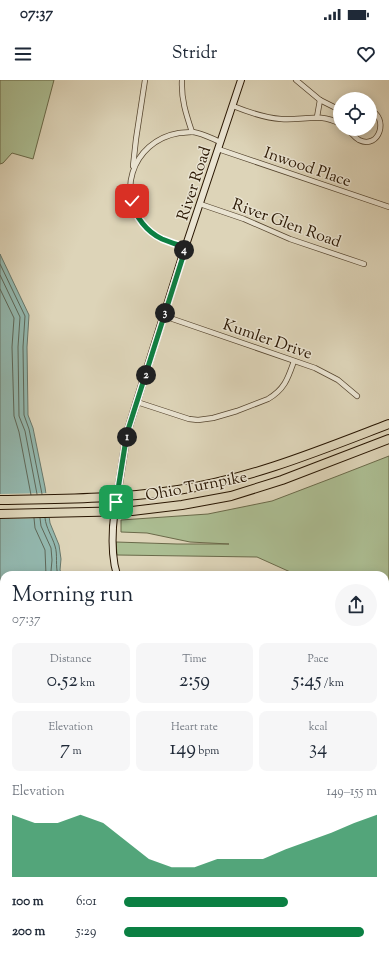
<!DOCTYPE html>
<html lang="en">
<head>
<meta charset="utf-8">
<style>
	:root { --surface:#fff; --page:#f6f6f7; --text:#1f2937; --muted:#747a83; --accent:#0b8043 }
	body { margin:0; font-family:"Sorts Mill Goudy",serif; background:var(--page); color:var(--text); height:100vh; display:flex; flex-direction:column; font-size:15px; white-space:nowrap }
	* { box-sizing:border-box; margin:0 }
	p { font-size:13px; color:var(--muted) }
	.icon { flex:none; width:22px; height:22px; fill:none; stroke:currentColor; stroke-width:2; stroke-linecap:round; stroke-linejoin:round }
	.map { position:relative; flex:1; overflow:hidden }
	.details { position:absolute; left:0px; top:491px; width:389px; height:384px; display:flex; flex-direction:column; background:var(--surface); border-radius:12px 12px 0 0; box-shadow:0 2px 10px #0003 }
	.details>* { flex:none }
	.fabs { position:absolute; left:333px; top:12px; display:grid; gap:8px }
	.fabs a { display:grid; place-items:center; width:44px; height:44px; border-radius:50%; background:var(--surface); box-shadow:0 2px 10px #0003; font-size:20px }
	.pin { position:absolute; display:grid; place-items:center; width:34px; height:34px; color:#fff; margin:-17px; border-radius:8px; box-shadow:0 2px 6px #0006 }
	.km { position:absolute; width:20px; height:20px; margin:-10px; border-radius:50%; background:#222; color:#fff; font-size:11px; line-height:20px; text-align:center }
	.round { display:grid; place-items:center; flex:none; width:42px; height:42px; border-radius:21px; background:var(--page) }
	.summary { display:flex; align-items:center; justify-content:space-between; height:68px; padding:0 12px }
	h1 { font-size:22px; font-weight:600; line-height:30px }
	.figures { display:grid; grid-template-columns:repeat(3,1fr); gap:6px; height:68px; padding:4px 12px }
	.figures div { display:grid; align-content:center; border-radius:8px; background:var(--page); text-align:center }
	.figures b { font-size:20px; font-weight:600 }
	.figures small { font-size:11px; font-weight:400 }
	.figures p { font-size:11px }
	.chart { height:112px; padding:8px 12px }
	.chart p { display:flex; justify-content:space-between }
	.chart svg { width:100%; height:72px; margin-top:4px; fill:var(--accent); opacity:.7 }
	ul { padding:0 12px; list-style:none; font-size:13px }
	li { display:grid; grid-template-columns:64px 48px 1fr; align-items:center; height:30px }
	li i { height:10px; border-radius:5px; background:var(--accent) }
	.status { display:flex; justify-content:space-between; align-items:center; height:28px; padding:0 20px; background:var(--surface); direction:ltr }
	.status svg { height:11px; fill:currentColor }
	header { display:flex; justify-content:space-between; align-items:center; height:52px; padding:0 12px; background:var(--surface); font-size:18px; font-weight:600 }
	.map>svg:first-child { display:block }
</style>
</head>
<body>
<div class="status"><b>07:37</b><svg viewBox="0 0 49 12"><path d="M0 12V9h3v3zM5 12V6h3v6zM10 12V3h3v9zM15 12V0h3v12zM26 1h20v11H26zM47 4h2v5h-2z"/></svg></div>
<header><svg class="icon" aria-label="menu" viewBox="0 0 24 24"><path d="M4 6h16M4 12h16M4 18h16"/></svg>Stridr<svg class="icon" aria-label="heart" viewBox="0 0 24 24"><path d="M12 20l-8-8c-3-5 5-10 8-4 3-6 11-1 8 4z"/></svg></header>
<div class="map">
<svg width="389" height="875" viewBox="0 0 389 875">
	<rect width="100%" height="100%" fill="#ddd4b8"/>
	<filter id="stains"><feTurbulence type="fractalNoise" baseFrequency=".005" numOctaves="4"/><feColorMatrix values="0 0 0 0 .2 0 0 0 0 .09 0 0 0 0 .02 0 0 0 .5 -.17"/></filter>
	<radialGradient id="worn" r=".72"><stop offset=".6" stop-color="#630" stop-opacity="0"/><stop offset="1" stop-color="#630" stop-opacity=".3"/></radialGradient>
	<g fill="#acbe93" stroke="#6a6a4a">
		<polygon points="0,0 54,0 33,79 12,73 3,83 0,84"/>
		<polygon points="389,376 389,875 371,875 371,871 385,871 385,495 297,495 257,477 117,475 116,462 177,464 229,464 190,462 147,453 121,452 121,440 208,434 272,421 335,397"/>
	</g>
	<polygon fill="#93b8af" stroke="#69776a" points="0,174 29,235 27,267 28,335 33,348 45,407 50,443 59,465 61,479 60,490 62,495 4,495 4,871 160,871 160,875 0,875"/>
	<polygon fill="#ddd4b8" points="48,413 51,438 0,439 0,414"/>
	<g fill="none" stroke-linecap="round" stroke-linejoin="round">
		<g stroke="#5e6758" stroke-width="1">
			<polyline points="0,184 25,236 23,267 24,335 29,349 42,414"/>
			<polyline points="0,195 20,237 18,267 19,336 25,351 37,414"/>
			<polyline points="0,209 14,238 12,267 14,336 19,352 31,415"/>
			<polyline points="34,438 35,448 45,470 46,495"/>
			<polyline points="40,438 41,446 51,468 52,480 51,491 53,495"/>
			<path d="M45,438C46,448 52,456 55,466C58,475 55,486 58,495"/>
		</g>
		<g stroke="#564630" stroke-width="6">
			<g id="street">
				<path d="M182,0C181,19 186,34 192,52"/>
				<polyline points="296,0 320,20 340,30"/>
				<path d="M233,26C248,32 264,38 281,39C303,41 319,32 340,44"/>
				<polyline points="317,37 320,20"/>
				<path d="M347,49C351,52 354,57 359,60C380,70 389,37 370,30"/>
				<polyline points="218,69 389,127"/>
				<polyline points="133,86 136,59 145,0"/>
				<polyline points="200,124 244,139 290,159 364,184"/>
				<path d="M185,167C173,163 160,160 150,151C113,118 131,61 179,53C183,53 188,52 192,52C198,52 214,59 220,62"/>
				<polyline points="164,236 315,288 338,300 357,316"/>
				<path d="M137,322L189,339L198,340L213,338L237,331L268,319C285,309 288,298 294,281"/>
			</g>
		</g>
		<g stroke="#291602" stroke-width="8">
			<g id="secondary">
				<polyline points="119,404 127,353 181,180 241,0"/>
				<path d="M113,447C112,463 112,479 117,495"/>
				<polyline points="218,871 219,875"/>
			</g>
		</g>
		<g stroke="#291602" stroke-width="10">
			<g id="highway">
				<path d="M0,420C59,419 120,419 178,410C251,399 321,370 389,344"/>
				<polyline points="0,434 132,431 182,425 231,416 282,400 389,359"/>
			</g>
		</g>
		<use href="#street" stroke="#e9e3d1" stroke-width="4.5"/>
		<use href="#secondary" stroke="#e9e3d1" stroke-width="6"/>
		<use href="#highway" stroke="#ddd4b8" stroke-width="8"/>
		<g stroke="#291602" stroke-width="8" stroke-linecap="butt">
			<polyline id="secondary-bridge" points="113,447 115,426 119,404"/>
		</g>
		<use href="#secondary-bridge" stroke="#e9e3d1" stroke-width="6"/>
	</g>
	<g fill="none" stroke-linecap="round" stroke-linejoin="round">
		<g stroke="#fff" stroke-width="8">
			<path id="route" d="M116,422L127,353L186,167C178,165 169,162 162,159C147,152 135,137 132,121"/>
		</g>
		<use href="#route" stroke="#0b8043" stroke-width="5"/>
	</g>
	<g text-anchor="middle" stroke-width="3" stroke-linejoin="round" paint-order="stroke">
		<g font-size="16" fill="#291602" stroke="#e9e3d1">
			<text transform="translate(308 86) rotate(19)" y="6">Inwood Place</text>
			<text transform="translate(193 103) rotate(-72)" y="6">River Road</text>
			<text transform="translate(287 142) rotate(20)" y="6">River Glen Road</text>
			<text transform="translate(268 258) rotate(19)" y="6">Kumler Drive</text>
			<text transform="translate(196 405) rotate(-11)" y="6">Ohio Turnpike</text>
		</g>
	</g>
	<rect width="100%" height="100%" filter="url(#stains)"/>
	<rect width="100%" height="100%" fill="url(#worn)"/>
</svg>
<div class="fabs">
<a><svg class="icon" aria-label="locate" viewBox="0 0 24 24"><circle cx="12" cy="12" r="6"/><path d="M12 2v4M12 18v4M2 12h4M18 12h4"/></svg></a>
</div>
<div class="pin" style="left:116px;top:422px;background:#1e9e55"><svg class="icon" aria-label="arrive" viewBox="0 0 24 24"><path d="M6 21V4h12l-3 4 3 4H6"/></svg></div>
<div class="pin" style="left:132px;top:121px;background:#d93025"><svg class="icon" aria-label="check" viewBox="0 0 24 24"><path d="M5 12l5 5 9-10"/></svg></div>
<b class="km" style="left:127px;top:357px">1</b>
<b class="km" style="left:146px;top:295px">2</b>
<b class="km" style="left:165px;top:233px">3</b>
<b class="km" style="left:184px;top:170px">4</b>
<section class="details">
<div class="summary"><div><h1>Morning run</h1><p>07:37</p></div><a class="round"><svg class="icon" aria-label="share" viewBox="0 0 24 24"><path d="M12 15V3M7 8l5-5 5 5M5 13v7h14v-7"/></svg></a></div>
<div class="figures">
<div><p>Distance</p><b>0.52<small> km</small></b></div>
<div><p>Time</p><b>2:59</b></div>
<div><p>Pace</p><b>5:45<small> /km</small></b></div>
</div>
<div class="figures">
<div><p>Elevation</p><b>7<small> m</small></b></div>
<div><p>Heart rate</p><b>149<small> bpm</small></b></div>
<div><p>kcal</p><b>34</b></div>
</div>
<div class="chart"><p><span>Elevation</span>149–155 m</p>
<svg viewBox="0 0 160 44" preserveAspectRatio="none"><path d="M0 44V6L10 11L20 11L30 6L40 11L50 22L60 33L70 38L80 38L90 33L100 33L110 33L120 27L130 22L140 17L150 11L160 6V44z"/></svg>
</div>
<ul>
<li><b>100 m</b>6:01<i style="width:65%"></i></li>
<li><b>200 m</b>5:29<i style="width:95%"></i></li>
</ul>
</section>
</div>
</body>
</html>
